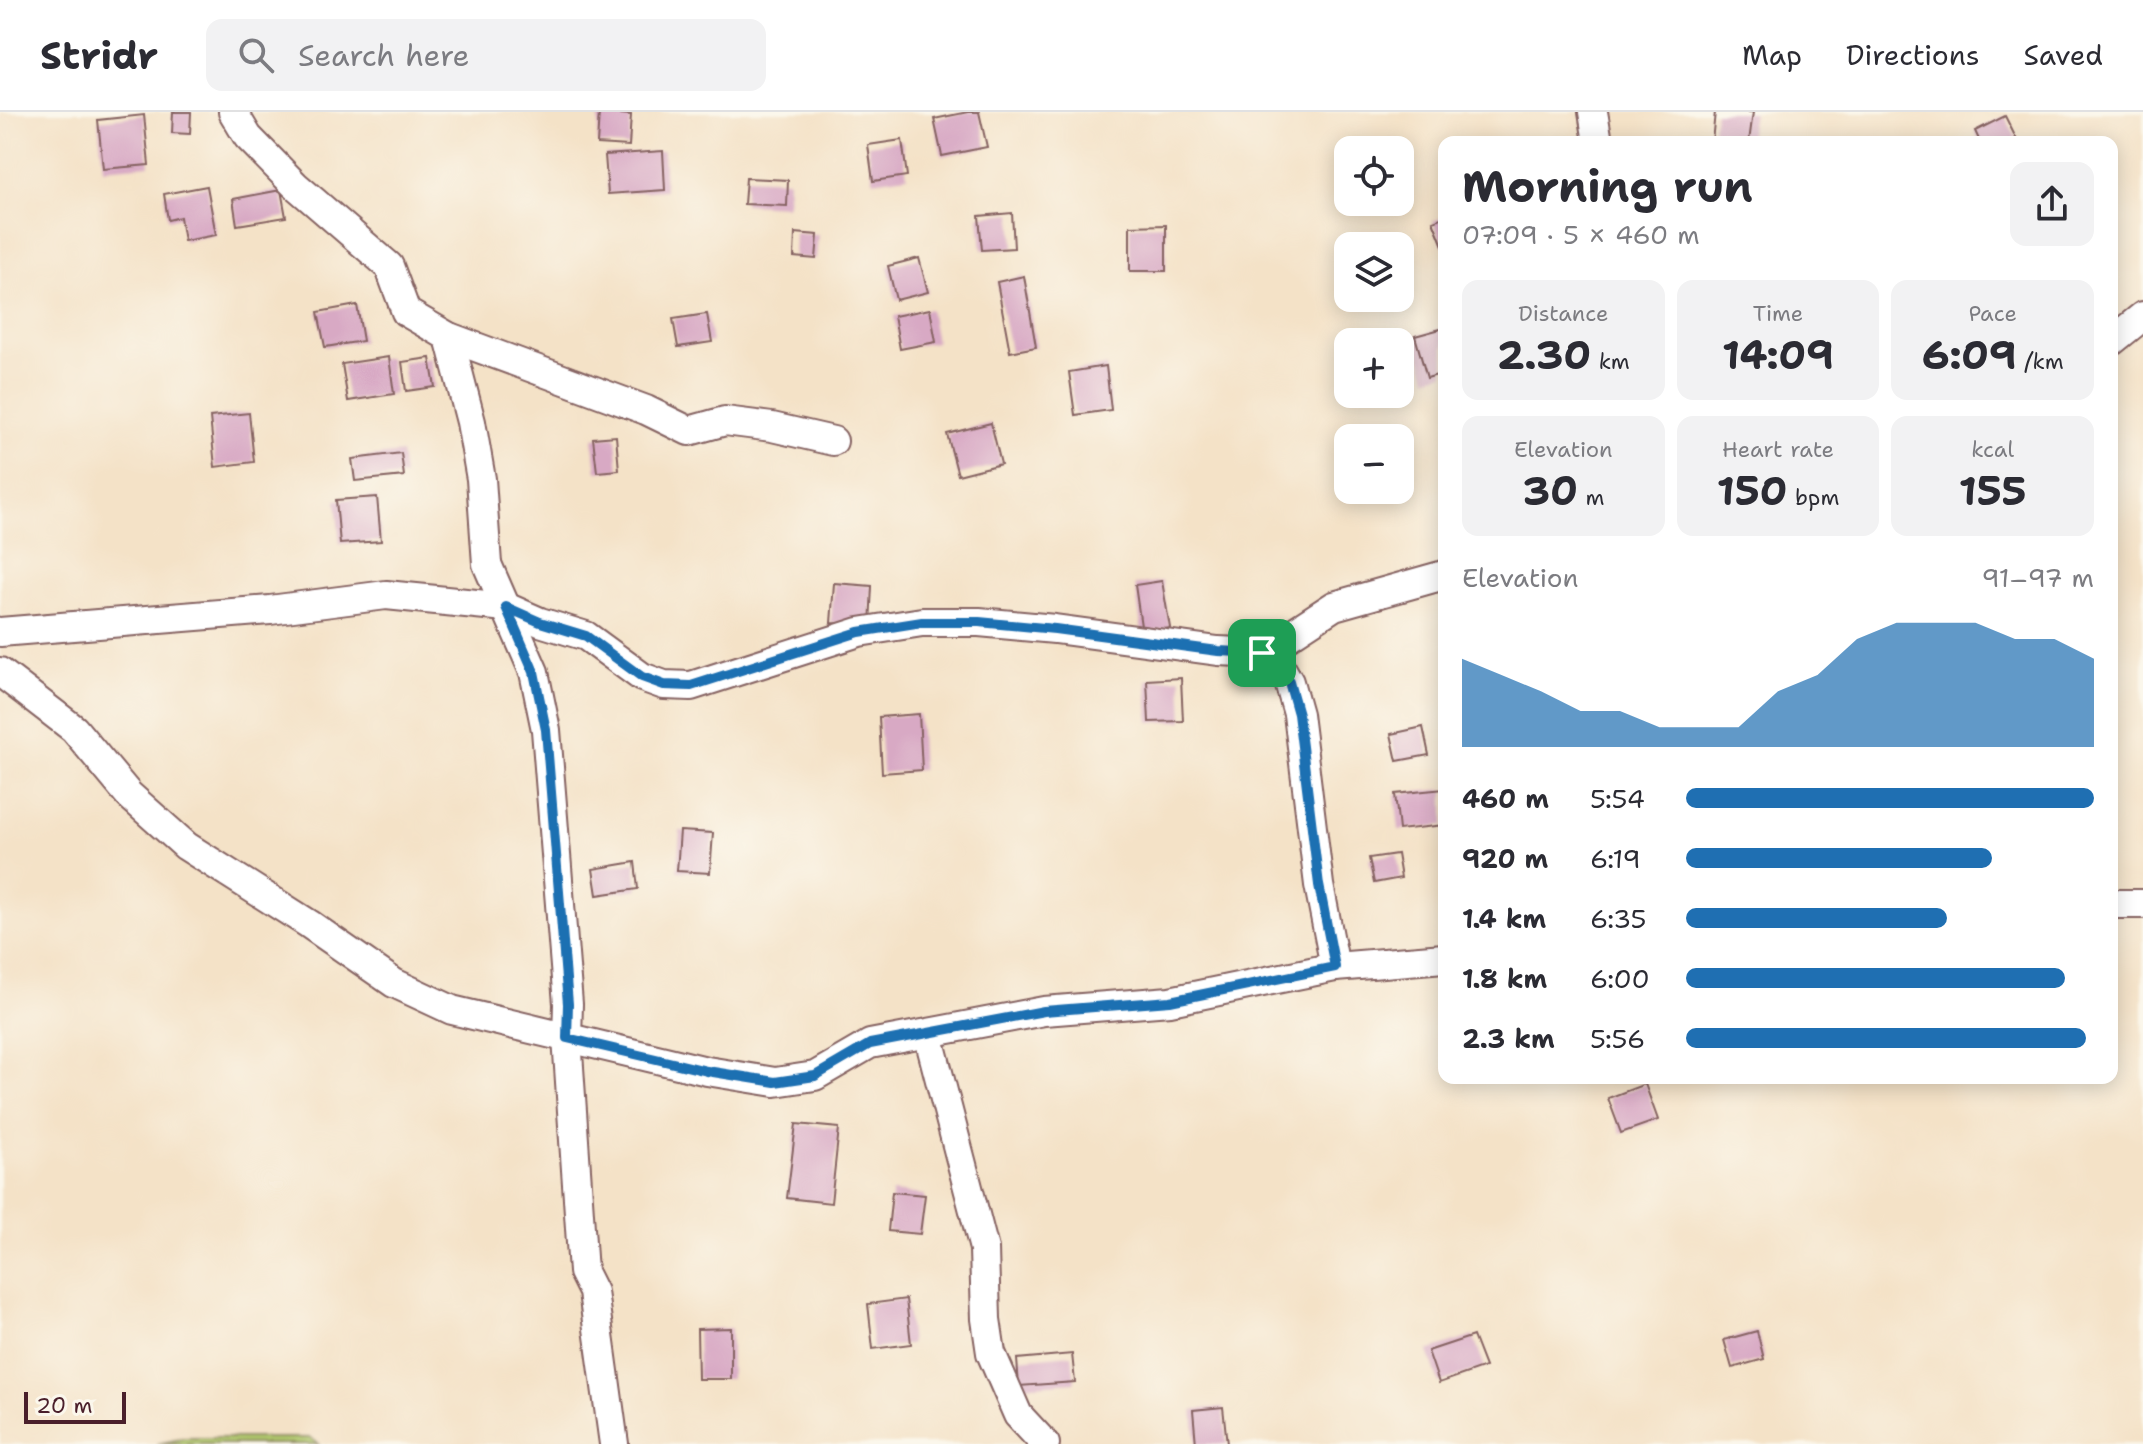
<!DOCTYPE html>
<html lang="en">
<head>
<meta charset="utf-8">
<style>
	:root { --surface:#fff; --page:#f2f2f3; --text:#2b2b33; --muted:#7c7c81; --line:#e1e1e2; --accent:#1f6fb2 }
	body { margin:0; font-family:"Shantell Sans",sans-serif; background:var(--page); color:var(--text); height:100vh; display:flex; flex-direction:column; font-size:30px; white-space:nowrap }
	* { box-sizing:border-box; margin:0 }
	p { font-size:26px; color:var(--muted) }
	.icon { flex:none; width:44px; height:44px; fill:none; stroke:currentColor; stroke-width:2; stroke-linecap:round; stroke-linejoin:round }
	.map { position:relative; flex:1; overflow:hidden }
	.sheet { position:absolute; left:1438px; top:24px; width:680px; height:948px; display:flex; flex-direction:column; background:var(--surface); border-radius:16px; box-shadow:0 4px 20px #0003 }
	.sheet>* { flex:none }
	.controls { position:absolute; left:1334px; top:24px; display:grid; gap:16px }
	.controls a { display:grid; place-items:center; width:80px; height:80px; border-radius:16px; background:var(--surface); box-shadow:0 4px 20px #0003; font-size:40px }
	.scale { position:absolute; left:24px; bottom:20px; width:102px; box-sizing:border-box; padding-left:8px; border:4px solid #4a1f2b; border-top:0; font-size:22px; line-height:28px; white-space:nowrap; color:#4a1f2b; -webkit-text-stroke:6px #fbf7ec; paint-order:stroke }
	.pin { position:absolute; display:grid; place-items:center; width:68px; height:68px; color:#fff; margin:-34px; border-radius:16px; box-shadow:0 4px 12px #0006 }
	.round { display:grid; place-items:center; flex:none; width:84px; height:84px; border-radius:16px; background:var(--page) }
	.head { display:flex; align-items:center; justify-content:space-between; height:136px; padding:0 24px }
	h1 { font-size:44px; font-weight:700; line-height:60px }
	.metrics { display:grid; grid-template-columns:repeat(3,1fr); gap:12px; height:136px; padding:8px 24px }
	.metrics div { display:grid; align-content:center; border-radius:16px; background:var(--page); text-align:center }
	.metrics b { font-size:40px; font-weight:700 }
	.metrics small { font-size:22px; font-weight:400 }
	.metrics p { font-size:22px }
	.chart { height:224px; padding:16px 24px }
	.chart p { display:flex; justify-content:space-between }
	.chart svg { width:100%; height:144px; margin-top:8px; fill:var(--accent); opacity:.7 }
	ul { padding:0 24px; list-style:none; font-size:26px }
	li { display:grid; grid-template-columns:128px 96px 1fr; align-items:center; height:60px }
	li i { height:20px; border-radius:10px; background:var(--accent) }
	header { display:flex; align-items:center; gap:48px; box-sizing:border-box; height:112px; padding:0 40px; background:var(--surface); border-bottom:2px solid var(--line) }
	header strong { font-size:38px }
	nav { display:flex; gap:44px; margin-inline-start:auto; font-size:28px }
	.search { width:560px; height:72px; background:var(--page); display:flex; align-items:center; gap:20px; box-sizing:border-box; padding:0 28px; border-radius:16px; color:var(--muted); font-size:30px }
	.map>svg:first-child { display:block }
</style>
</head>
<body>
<header>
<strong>Stridr</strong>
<div class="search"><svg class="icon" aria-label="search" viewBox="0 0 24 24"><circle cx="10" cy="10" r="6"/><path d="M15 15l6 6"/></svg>Search here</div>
<nav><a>Map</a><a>Directions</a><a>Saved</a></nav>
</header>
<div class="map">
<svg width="2143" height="1332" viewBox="0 0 2143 1332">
	<rect width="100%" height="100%" fill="#fbf7ec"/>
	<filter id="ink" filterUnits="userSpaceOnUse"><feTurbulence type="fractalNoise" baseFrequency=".0125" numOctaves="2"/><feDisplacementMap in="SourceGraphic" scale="16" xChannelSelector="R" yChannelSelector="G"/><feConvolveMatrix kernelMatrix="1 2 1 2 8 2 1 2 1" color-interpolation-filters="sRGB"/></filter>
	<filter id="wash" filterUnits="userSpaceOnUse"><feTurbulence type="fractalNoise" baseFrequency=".006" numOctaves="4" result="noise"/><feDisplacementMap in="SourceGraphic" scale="32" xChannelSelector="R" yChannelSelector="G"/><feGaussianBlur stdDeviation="1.8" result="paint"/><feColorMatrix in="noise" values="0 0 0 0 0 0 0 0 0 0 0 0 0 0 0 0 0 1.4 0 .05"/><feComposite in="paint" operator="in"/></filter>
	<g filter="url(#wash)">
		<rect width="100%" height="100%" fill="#f4e2c7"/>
		<polygon fill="#b2cb70" stroke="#7e754e" stroke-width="2" points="185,1326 311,1326 318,1332 156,1332"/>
		<g id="blocks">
			<g fill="#d8a9c4">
				<polygon points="173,0 191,0 190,22 172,21"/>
				<polygon points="599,0 631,3 629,34 597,32"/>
				<polygon points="968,0 979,0 987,35 942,44 934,7"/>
				<polygon points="1715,0 1753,0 1749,30 1712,30"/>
				<polygon points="144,3 149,53 103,57 98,8"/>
				<polygon points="2005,4 2018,30 1980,30 1975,19"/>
				<polygon points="902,28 907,64 873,69 868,33"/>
				<polygon points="663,39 665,78 608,82 605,43"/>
				<polygon points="746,66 788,68 787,94 744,92"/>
				<polygon points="207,74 216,123 184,129 180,105 168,108 164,82"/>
				<polygon points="281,78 286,105 237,113 233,87"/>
				<polygon points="1012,101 1014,136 982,138 979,104"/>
				<polygon points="1444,105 1444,136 1433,109"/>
				<polygon points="1166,113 1166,159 1130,159 1130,114"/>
				<polygon points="795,121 818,123 816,147 794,145"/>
				<polygon points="919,146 928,180 896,188 888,154"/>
				<polygon points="1024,164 1036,235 1010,240 997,170"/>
				<polygon points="357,193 363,229 325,235 318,200"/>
				<polygon points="930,197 936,230 900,237 894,204"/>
				<polygon points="707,202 712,230 678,235 673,207"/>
				<polygon points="1444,216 1444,261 1427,266 1415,224"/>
				<polygon points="389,245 394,282 348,289 342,252"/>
				<polygon points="430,246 435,275 406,279 402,250"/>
				<polygon points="1106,254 1111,298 1075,303 1069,260"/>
				<polygon points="249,301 254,350 215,355 210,305"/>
				<polygon points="991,311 1001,352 958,363 947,322"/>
				<polygon points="616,324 619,358 597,360 593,326"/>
				<polygon points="401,341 404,364 355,369 352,347"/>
				<polygon points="377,385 381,429 340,432 336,388"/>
				<polygon points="1162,469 1170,516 1142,521 1135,473"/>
				<polygon points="834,471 872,474 870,513 831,511"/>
				<polygon points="1181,566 1183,609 1149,610 1147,568"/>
				<polygon points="919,602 922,658 882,661 879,605"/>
				<polygon points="1423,615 1429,643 1397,649 1391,622"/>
				<polygon points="1444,677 1444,713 1399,718 1395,682"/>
				<polygon points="680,719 713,721 710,761 677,759"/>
				<polygon points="1397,742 1401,766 1374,771 1369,746"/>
				<polygon points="635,750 638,777 597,783 593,757"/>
				<polygon points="1645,972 1658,1008 1621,1021 1608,986"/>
				<polygon points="796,1012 839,1016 831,1091 787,1086"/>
				<polygon points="892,1080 925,1083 920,1122 888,1119"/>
				<polygon points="906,1187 911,1232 873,1237 868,1192"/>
				<polygon points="731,1216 731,1267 698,1267 697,1217"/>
				<polygon points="1757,1219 1764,1247 1732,1256 1724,1228"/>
				<polygon points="1473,1224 1485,1255 1439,1271 1428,1239"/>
				<polygon points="1072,1242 1075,1270 1019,1274 1017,1247"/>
				<polygon points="1223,1295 1227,1332 1196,1332 1193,1298"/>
			</g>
		</g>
	</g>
	<g filter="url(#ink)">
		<use href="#blocks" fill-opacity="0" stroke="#866362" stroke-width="2"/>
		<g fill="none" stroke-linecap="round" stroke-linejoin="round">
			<g stroke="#866362" stroke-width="32">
				<g id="minor">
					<polyline points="233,0 248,25 295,73 389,154 406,200 449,225 646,298 689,319 725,309 772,315 833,329"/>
					<polyline points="1593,0 1598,30"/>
					<polyline points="449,225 471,310 481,367 487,452 534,560 546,618 568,892 567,926 583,1160 593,1180 614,1332"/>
					<polyline points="2112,229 2143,204"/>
					<polyline points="0,520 270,498 386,483 506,495 540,510 586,524 642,565 664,573 691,574 859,520 922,510 979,510 1055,517 1218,539 1262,541 1281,556 1289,570 1298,602 1319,773 1335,855"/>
					<polyline points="1262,541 1334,494 1444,463"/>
					<polyline points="0,560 74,617 129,683 186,734 309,812 394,871 452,898 707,959 775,970 815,964 870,932 1044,899 1170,889 1335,855 1444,846"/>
					<polyline points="2112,792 2143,792"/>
					<polyline points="928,922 984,1137 986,1207 991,1241 1018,1303 1045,1332"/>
				</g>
			</g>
			<use href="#minor" stroke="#fff" stroke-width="28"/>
		</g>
	</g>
	<g fill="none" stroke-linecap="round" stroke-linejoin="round" filter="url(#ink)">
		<g stroke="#fff" stroke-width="16">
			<polygon id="route" points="506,495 540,510 586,524 642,565 664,573 691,574 859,520 922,510 979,510 1055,517 1218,539 1262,541 1281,556 1289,570 1298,602 1319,773 1335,855 1170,889 1044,899 870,932 815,964 775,970 707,959 567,926 568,892 546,618 534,560"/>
		</g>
		<use href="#route" stroke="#1f6fb2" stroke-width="10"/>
	</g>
</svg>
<div class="controls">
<a><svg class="icon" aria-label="locate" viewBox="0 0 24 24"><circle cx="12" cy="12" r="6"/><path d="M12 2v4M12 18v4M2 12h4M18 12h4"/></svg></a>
<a><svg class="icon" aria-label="layers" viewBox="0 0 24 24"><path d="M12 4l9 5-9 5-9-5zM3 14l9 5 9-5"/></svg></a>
<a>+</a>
<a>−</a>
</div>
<div class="scale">20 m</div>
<div class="pin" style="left:1262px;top:541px;background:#1e9e55"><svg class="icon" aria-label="arrive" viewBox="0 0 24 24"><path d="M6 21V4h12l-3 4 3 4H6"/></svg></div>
<section class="sheet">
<div class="head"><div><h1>Morning run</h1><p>07:09 · 5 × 460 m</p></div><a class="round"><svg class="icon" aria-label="share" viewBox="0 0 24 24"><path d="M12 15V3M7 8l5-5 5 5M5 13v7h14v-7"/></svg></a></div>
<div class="metrics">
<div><p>Distance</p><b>2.30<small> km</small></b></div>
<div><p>Time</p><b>14:09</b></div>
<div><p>Pace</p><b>6:09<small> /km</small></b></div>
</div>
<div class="metrics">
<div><p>Elevation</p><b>30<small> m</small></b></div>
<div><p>Heart rate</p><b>150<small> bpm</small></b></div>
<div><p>kcal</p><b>155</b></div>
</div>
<div class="chart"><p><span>Elevation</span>91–97 m</p>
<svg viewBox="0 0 160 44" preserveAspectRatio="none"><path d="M0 44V17L10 22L20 27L30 33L40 33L50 38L60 38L70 38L80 27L90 22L100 11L110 6L120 6L130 6L140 11L150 11L160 17V44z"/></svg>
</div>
<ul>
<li><b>460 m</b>5:54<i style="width:100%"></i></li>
<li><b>920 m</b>6:19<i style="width:75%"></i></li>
<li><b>1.4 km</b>6:35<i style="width:64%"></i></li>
<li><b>1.8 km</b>6:00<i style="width:93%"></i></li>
<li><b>2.3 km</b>5:56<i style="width:98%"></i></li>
</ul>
</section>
</div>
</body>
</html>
